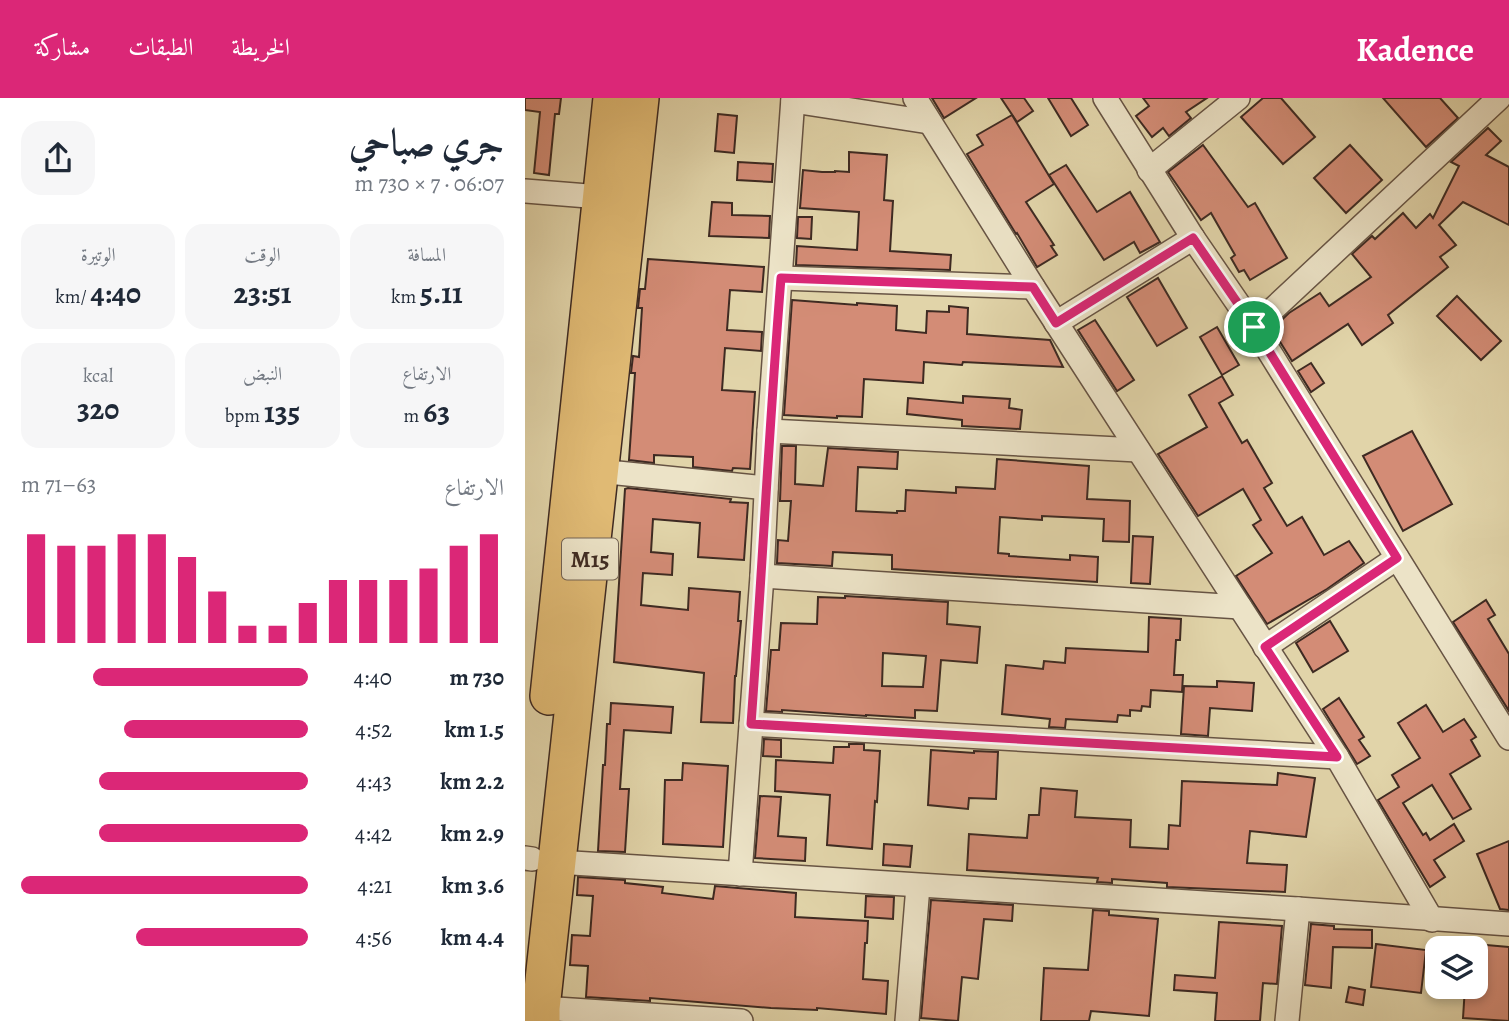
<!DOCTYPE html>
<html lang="ar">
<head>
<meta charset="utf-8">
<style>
	:root { --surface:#fff; --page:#f6f6f7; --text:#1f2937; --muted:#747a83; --accent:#db2777 }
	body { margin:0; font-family:Alegreya,Amiri,serif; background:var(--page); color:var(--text); direction:rtl; height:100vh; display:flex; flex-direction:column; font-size:26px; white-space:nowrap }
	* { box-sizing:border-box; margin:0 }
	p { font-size:23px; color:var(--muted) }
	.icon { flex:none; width:38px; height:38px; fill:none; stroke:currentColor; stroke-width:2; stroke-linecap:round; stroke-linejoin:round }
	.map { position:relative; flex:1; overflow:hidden; direction:ltr }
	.side { display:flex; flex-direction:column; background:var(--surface); width:525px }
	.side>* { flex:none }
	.controls { position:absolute; left:900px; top:838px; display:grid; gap:14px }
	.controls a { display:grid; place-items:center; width:63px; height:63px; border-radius:14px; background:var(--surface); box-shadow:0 4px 10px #0003; font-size:35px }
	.pin { position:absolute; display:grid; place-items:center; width:60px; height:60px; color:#fff; margin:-30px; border:4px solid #fff; border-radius:50%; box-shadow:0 2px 7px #0007 }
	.round { display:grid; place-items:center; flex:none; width:74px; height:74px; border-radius:21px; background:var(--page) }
	.head { display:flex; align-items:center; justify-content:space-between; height:119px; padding:0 21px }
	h1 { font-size:38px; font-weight:700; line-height:52px }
	.metrics { display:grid; grid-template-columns:repeat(3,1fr); gap:10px; height:119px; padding:7px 21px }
	.metrics div { display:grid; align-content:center; border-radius:18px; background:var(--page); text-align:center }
	.metrics b { font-size:30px; font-weight:700 }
	.metrics small { font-size:19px; font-weight:400 }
	.metrics p { font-size:19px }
	.chart { height:196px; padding:14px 21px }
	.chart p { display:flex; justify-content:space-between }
	.chart svg { width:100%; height:126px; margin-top:7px; stroke:var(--accent); stroke-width:6 }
	ul { padding:0 21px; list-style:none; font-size:23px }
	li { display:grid; grid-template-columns:112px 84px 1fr; align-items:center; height:52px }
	li i { height:18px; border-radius:9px; background:var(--accent) }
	header { display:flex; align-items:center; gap:42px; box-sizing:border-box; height:98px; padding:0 35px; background:var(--accent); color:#fff }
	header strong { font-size:33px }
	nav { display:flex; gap:38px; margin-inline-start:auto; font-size:24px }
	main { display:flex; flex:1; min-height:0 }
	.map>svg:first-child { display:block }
</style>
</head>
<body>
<header>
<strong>Kadence</strong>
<nav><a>الخريطة</a><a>الطبقات</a><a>مشاركة</a></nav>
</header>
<main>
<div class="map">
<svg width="984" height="923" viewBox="0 0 984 923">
	<rect width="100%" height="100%" fill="#e1d4a9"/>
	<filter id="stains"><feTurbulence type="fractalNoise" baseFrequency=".00286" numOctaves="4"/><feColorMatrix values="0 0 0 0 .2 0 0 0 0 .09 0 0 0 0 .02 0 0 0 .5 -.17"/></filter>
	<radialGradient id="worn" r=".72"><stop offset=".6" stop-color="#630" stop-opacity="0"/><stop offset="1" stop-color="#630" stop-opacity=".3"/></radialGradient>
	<g fill="#d38c76" stroke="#3e2a22" stroke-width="2" fill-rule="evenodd">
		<polygon points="0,0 36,0 34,16 30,16 24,77 9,75 15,14 0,12"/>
		<polygon points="407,0 451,0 419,20"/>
		<polygon points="476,0 499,0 508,13 492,24"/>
		<polygon points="523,0 546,0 563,27 546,38"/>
		<polygon points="618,0 682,0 661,14 666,20 644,38 638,30 627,39 611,18 624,8"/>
		<polygon points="738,0 756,0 790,39 758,66 716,19"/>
		<polygon points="858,0 915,0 933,20 901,49"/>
		<polygon points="193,16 212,18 209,55 190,53"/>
		<polygon points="487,17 529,86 501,104 529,147 526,148 532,157 512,169 492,135 491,136 442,56 458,47 452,37"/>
		<polygon points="963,30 976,43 961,57 984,69 984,127 938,104 914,127 931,147 915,159 923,169 863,217 868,225 837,247 823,226 767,263 747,231 764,215 795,195 804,208 846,179 827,156 847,138 850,141 878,115 891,130 905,116 908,120 934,68 926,64"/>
		<polygon points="678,47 723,109 730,105 762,160 725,182 719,172 714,174 706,160 710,157 686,115 676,122 643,74"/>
		<polygon points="825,47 857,82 821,115 789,80"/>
		<polygon points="324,54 362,57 359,102 368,103 365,153 426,157 425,172 271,167 272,148 332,152 334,114 275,110 278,72 297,74 310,74 310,73 324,74"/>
		<polygon points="213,64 248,66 247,84 212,82"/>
		<polygon points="541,67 572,114 605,94 635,144 615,155 609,144 579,162 524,77"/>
		<polygon points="187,104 207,105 207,117 245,118 244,140 184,138"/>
		<polygon points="273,119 287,119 286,141 272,140"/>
		<polygon points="123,161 239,169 237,194 205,192 202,232 237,234 236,253 200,250 197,292 230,294 225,371 208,370 207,373 168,369 168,359 129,357 129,365 104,362 110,275 106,275 108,258 114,259 117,210 113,210 115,191 120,191"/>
		<polygon points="633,180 662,230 632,248 602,199"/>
		<polygon points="932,198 976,243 956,262 912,218"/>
		<polygon points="267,202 332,207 332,205 372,208 371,232 401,235 402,213 424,214 424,208 443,210 442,236 525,242 538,269 438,264 437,267 399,264 398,285 339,281 337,319 312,318 312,320 259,317"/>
		<polygon points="570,222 609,282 592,293 553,232"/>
		<polygon points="692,229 714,267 697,277 675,239"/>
		<polygon points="786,265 799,285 786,294 773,273"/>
		<polygon points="697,278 708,297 694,305 717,345 722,342 747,385 739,390 762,428 777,419 799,457 824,443 839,465 802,491 742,526 711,478 747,455 728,427 736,422 718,391 673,418 633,356 682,329 664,297"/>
		<polygon points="438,298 485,301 484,310 497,312 495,331 437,328 437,322 382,316 383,300 438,305"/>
		<polygon points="887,333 927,406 878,433 838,358"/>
		<polygon points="257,348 271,348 270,386 298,388 303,350 373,354 372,371 333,369 331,413 372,415 372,413 380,413 381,392 431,395 431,389 470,391 472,361 564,368 562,401 605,403 604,444 578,443 579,421 517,418 517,422 475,419 473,455 484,456 484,458 545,462 545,457 573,459 572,484 367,471 367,457 308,454 307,468 252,465 253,442 263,443 266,403 255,403"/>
		<polygon points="103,390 206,401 205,404 223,405 219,462 173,459 175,425 128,421 126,454 148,456 147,477 118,475 116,507 163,512 164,490 215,494 213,523 216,523 211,578 210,578 208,625 176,624 179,575 89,564 100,391"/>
		<polygon points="608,438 628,439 625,486 606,485"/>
		<path d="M320,498L423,504L422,526L455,529L452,565L416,562L412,613L390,612V620L341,617V618L257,612V614L241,613L246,552H254L256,525L292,526L293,499L320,500ZM358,555L401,558L398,589L357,588Z"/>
		<polygon points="961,502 970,517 963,521 984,556 984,613 928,524"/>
		<polygon points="624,519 656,521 655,542 651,542 649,577 658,577 657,594 626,592 625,609 617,608 616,613 605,612 605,618 593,617 592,624 541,621 540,630 524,629 525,621 477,616 481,567 518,571 519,563 540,565 541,550 623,554"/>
		<polygon points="805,523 823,553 788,574 771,545"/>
		<polygon points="692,583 729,585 727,613 685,610 683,638 656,636 659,588 692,589"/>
		<polygon points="814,600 839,639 834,642 845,658 832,666 798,611"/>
		<polygon points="86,605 148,609 146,635 99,632 95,691 104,691 100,754 73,753 78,667 80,667 82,626 85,626"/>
		<polygon points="901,607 918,634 939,621 951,639 946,642 955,658 925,676 946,711 928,721 907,687 878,705 898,737 901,735 905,742 929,726 939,743 909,762 920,779 905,789 853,702 874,689 867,677 895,660 873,625"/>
		<polygon points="239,641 256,642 256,659 238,658"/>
		<polygon points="324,646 339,646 339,652 355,653 352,704 350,703 347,751 302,747 305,697 250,693 251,662 308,665 309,649 324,649"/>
		<polygon points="406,652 449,655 449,653 473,654 471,701 444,700 443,711 403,707"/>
		<polygon points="158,665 203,668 198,749 138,746 140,682 157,682"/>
		<polygon points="753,675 790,680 781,739 725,733 722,765 762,767 760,794 642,789 642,785 587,781 587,785 572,784 573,780 442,772 444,736 502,740 504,717 514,717 516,690 552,693 550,719 606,722 605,749 643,751 644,727 655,728 657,683 752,687"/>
		<polygon points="235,698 256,699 253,738 281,740 280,763 230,760"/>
		<polygon points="984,743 984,812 975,811 952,756"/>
		<polygon points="359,746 387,748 385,769 358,767"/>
		<polygon points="53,779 100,782 100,785 138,789 137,795 188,801 190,788 271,795 270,819 343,823 342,845 340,845 338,881 363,883 361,916 292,910 292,912 246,910 125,900 125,903 61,899 63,868 45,867 47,837 65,838 68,798 52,797"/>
		<polygon points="341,798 369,799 368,821 340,819"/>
		<polygon points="406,802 488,807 487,823 459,821 453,881 437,879 433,923 396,920"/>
		<polygon points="568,812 584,813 584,817 633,821 624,918 566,913 564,923 516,923 519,870 563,872"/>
		<polygon points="694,824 757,828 752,886 738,885 735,923 690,923 692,895 649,892 650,877 690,880"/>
		<polygon points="786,826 809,828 809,831 847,832 847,850 808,849 806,890 780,887"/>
		<polygon points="851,846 901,852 896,895 846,889"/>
		<polygon points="950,846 984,849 984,923 938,920 940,889 950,889"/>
		<polygon points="824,889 840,892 838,907 821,904"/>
	</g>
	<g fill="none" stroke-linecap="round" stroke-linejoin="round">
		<g stroke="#675444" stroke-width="26">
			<g id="minor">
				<polyline points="390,0 508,189 812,659 907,822"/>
				<polyline points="580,0 668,140 729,229 984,640"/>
				<polyline points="268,3 404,24"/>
				<polyline points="624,72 713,0"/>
				<polyline points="0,93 88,100"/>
				<polyline points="256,180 508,189"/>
				<polyline points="531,225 668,140"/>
				<polyline points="729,229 974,0"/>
				<polyline points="244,333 613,352"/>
				<polyline points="63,372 241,390"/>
				<polyline points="237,478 715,509"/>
				<polyline points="740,549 872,460"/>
				<polyline points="226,626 812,659"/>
				<polyline points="0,760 7,761"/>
				<polyline points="32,764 773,811 984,826"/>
				<polyline points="215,776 237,478 244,333 268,0"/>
				<polyline points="16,910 216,923"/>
				<polyline points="382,923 393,788"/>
				<polyline points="762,923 773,811"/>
			</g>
		</g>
		<g stroke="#3e2a22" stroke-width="40">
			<g id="trunk">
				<polyline points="24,598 87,0"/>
				<polyline points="16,923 16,910 115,0"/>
			</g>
		</g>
		<use href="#minor" stroke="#ece3c7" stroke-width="23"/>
		<use href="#trunk" stroke="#e0ba74" stroke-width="37"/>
	</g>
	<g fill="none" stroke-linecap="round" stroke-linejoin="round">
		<g stroke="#fff" stroke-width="14">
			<path id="route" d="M668,140L729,229L872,460L740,549L812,659L226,626C237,478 244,329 256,180L508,189L531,225Z"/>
		</g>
		<use href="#route" stroke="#db2777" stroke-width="9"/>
	</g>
	<g text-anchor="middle" stroke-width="5" stroke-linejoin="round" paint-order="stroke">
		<rect fill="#ece3c7" stroke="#726254" stroke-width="2" x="37" y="440.5" width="56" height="41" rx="5"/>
		<g font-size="24" font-weight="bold" fill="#3e2a22">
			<text x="65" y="469">M15</text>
		</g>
	</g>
	<rect width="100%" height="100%" filter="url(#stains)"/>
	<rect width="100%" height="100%" fill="url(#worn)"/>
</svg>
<div class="controls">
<a><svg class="icon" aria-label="layers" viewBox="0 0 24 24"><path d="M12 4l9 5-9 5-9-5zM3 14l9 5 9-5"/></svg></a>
</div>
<div class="pin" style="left:729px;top:229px;background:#1e9e55"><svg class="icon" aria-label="arrive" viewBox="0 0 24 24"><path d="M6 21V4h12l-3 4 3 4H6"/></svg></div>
</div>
<section class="side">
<div class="head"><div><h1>جري صباحي</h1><p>06:07 · 7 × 730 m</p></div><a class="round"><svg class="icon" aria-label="share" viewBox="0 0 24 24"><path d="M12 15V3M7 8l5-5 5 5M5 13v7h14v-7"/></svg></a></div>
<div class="metrics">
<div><p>المسافة</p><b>5.11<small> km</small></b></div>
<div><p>الوقت</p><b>23:51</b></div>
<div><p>الوتيرة</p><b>4:40<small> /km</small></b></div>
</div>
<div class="metrics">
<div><p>الارتفاع</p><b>63<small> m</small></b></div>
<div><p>النبض</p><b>135<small> bpm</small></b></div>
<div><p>kcal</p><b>320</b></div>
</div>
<div class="chart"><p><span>الارتفاع</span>63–71 m</p>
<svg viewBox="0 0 160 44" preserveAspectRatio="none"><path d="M5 44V6M15 44V10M25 44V10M35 44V6M45 44V6M55 44V14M65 44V26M75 44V38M85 44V38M95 44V30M105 44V22M115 44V22M125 44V22M135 44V18M145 44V10M155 44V6"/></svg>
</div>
<ul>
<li><b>730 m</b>4:40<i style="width:75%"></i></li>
<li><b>1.5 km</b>4:52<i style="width:64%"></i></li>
<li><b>2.2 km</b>4:43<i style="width:73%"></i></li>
<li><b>2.9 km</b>4:42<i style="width:73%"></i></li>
<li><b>3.6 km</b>4:21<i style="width:100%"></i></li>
<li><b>4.4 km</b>4:56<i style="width:60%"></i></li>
</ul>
</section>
</main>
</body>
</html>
